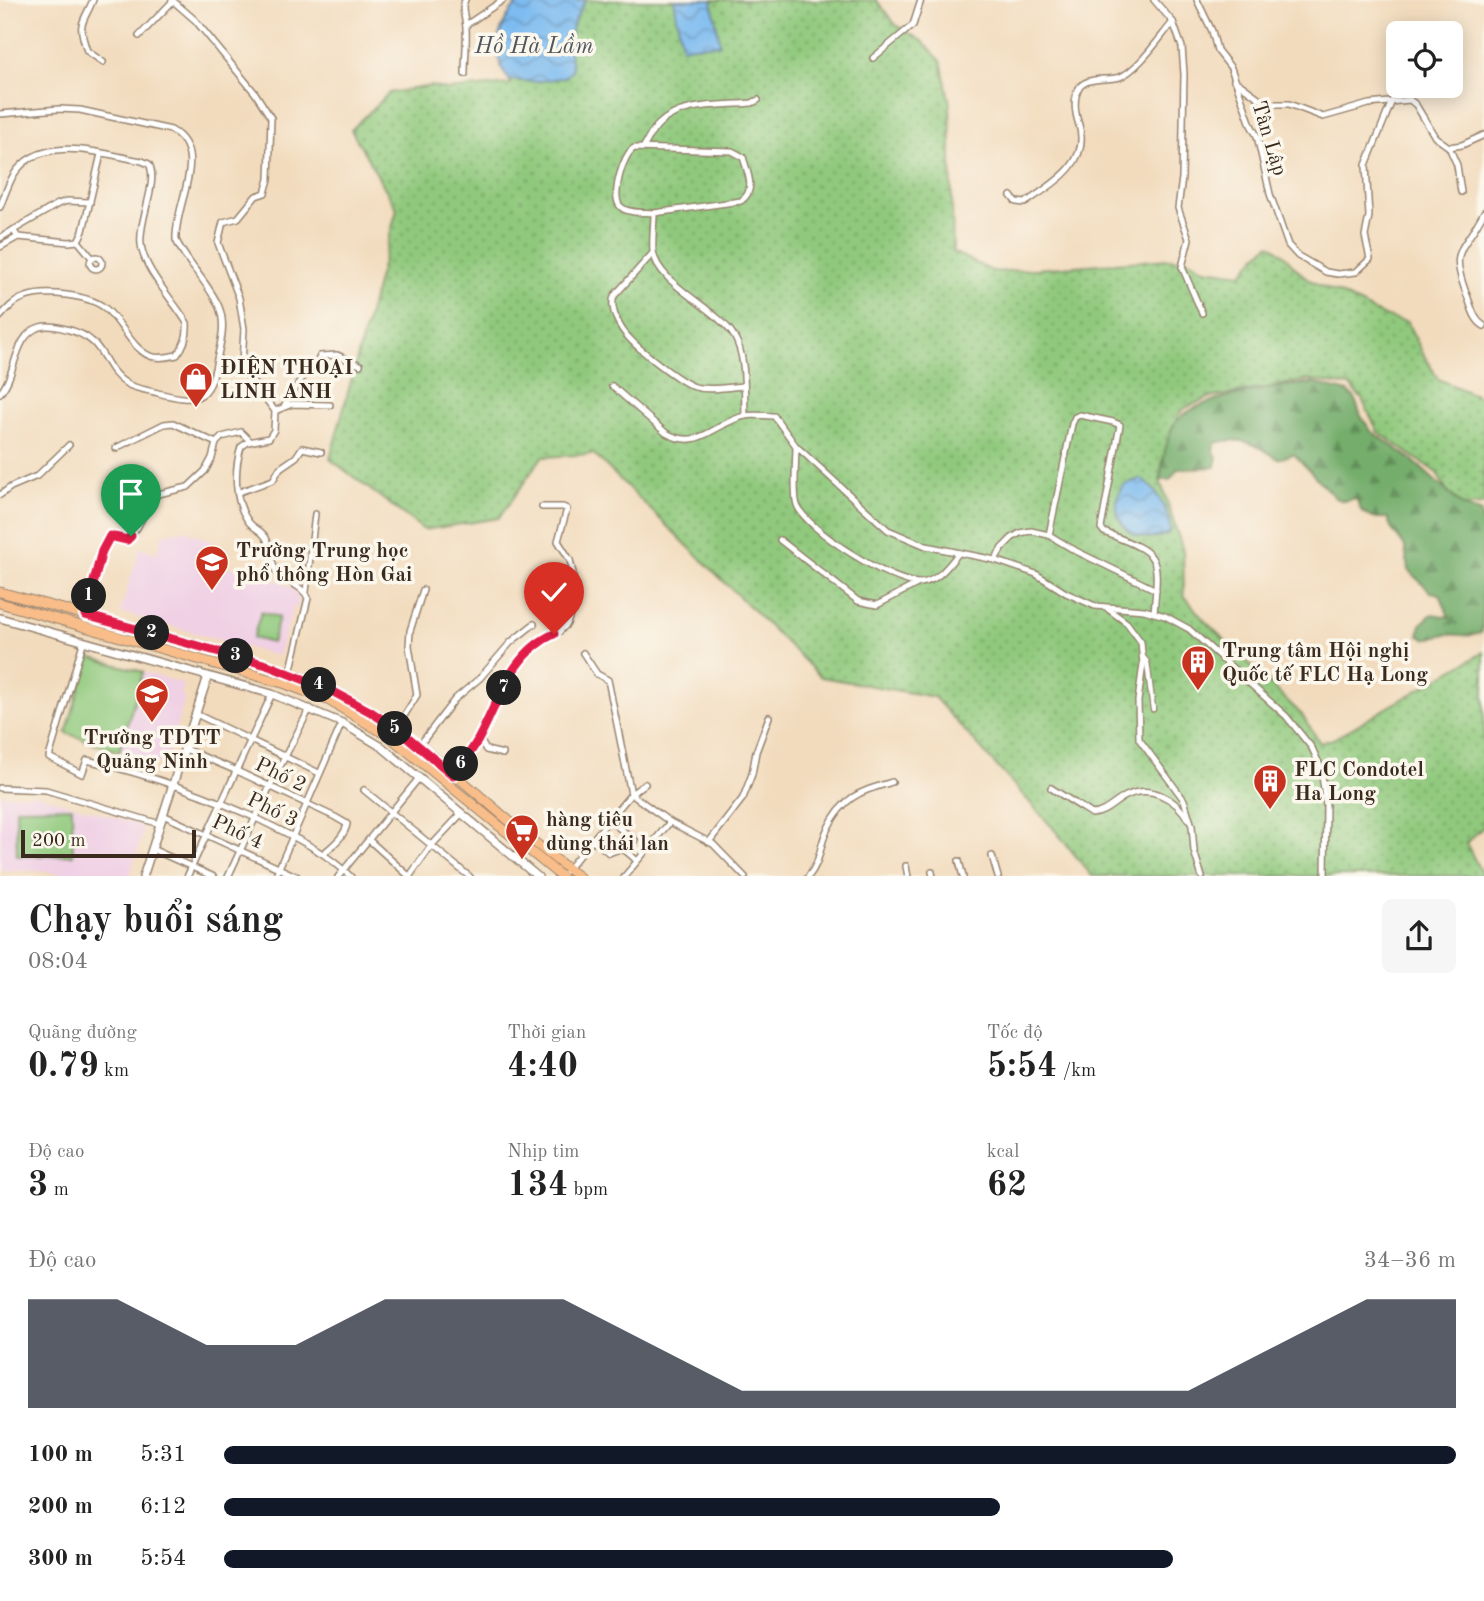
<!DOCTYPE html>
<html lang="vi">
<head>
<meta charset="utf-8">
<style>
	:root { --surface:#fff; --page:#f6f6f6; --text:#222; --muted:#767676; --accent:#111827 }
	body { margin:0; font-family:"Old Standard TT",serif; background:var(--page); color:var(--text); height:100vh; display:flex; flex-direction:column; font-size:26px; white-space:nowrap }
	* { box-sizing:border-box; margin:0 }
	p { font-size:23px; color:var(--muted) }
	.icon { flex:none; width:38px; height:38px; fill:none; stroke:currentColor; stroke-width:2; stroke-linecap:round; stroke-linejoin:round }
	.map { position:relative; height:876px; overflow:hidden }
	.side { display:flex; flex-direction:column; background:var(--surface); flex:1 }
	.side>* { flex:none }
	.buttons { position:absolute; left:1386px; top:21px; display:grid; gap:14px }
	.buttons a { display:grid; place-items:center; width:77px; height:77px; border-radius:10px; background:var(--surface); box-shadow:0 4px 18px #0003; font-size:35px }
	.scale { position:absolute; left:21px; bottom:18px; width:175px; box-sizing:border-box; padding-left:7px; border:4px solid #3b2a1e; border-top:0; font-size:19px; line-height:24px; white-space:nowrap; color:#3b2a1e; -webkit-text-stroke:5px #fbf7ec; paint-order:stroke }
	.pin { position:absolute; display:grid; place-items:center; width:60px; height:60px; color:#fff; margin:-72px -30px; border-radius:50% 50% 50% 0; rotate:-45deg; box-shadow:0 0 7px #0007 }
	.pin .icon { rotate:45deg }
	.km { position:absolute; width:35px; height:35px; margin:-18px; border-radius:50%; background:#222; color:#fff; font-size:19px; line-height:35px; text-align:center }
	.round { display:grid; place-items:center; flex:none; width:74px; height:74px; border-radius:10px; background:var(--page) }
	.overview { display:flex; align-items:center; justify-content:space-between; height:119px; padding:0 28px }
	h1 { font-size:38px; font-weight:800; line-height:52px }
	.metrics { display:grid; grid-template-columns:repeat(3,1fr); gap:10px; height:119px; padding:7px 28px }
	.metrics div { display:grid; align-content:center }
	.metrics b { font-size:35px; font-weight:800 }
	.metrics small { font-size:19px; font-weight:400 }
	.metrics p { font-size:19px }
	.chart { height:196px; padding:14px 28px }
	.chart p { display:flex; justify-content:space-between }
	.chart svg { width:100%; height:126px; margin-top:7px; fill:var(--accent); opacity:.7 }
	ul { padding:0 28px; list-style:none; font-size:23px }
	li { display:grid; grid-template-columns:112px 84px 1fr; align-items:center; height:52px }
	li i { height:18px; border-radius:9px; background:var(--accent) }
	.map>svg:first-child { display:block }
</style>
</head>
<body>
<div class="map">
<svg width="1484" height="877" viewBox="0 0 1484 877">
	<defs>
		<pattern id="grass-dots" width="8" height="8" patternUnits="userSpaceOnUse" patternTransform="scale(1.75)"><rect width="8" height="8" fill="#90c97d"/><path d="M2 2h.1M6 6h.1" fill="none" stroke="#77a366" stroke-width="1.8" stroke-linecap="round"/></pattern>
		<pattern id="forest-firs" width="22" height="20" patternUnits="userSpaceOnUse" patternTransform="scale(1.75)"><rect width="22" height="20" fill="#74ad6c"/><path d="M5 1l3.5 6h-7zM16 11l3.5 6h-7z" fill="#608d58"/></pattern>
		<pattern id="water-waves" width="16" height="10" patternUnits="userSpaceOnUse" patternTransform="scale(1.75)"><rect width="16" height="10" fill="#7dbbf0"/><path d="M0 5q4-4 8 0t8 0" fill="none" stroke="#6898c2"/></pattern>
	</defs>
	<rect width="100%" height="100%" fill="#fbf7ec"/>
	<filter id="ink" filterUnits="userSpaceOnUse"><feTurbulence type="fractalNoise" baseFrequency=".0143" numOctaves="2"/><feDisplacementMap in="SourceGraphic" scale="14" xChannelSelector="R" yChannelSelector="G"/><feConvolveMatrix kernelMatrix="1 2 1 2 8 2 1 2 1" color-interpolation-filters="sRGB"/></filter>
	<filter id="wash" filterUnits="userSpaceOnUse"><feTurbulence type="fractalNoise" baseFrequency=".00686" numOctaves="4" result="noise"/><feDisplacementMap in="SourceGraphic" scale="28" xChannelSelector="R" yChannelSelector="G"/><feGaussianBlur stdDeviation="1.57" result="paint"/><feColorMatrix in="noise" values="0 0 0 0 0 0 0 0 0 0 0 0 0 0 0 0 0 1.4 0 .05"/><feComposite in="paint" operator="in"/></filter>
	<g filter="url(#wash)">
		<rect width="100%" height="100%" fill="#f2dbbd"/>
		<g fill="#f0d0e5">
			<polygon points="184,530 227,548 224,566 280,581 296,591 298,598 297,608 293,608 278,656 120,612 140,548 157,553 163,534"/>
			<polygon points="143,672 184,684 181,695 185,697 165,765 119,752"/>
			<polygon points="35,794 140,825 143,832 130,874 126,877 84,877 45,871 0,870 0,795"/>
		</g>
		<path fill="url(#grass-dots)" stroke="#667a4e" stroke-width="2" d="M524,0H876L896,25L922,41L941,61L950,104L953,252L994,272L1169,259L1189,260L1205,269L1242,274L1259,253L1270,244C1286,253 1289,263 1302,274C1314,285 1327,288 1341,294C1364,306 1382,318 1407,322L1422,352L1438,379L1484,399V505L1463,506L1446,490L1437,473L1378,432L1362,399L1350,386L1309,380L1208,398L1185,408L1178,415L1163,460L1160,480L1183,551L1184,595L1203,619L1302,715L1320,743L1333,739L1484,652V826L1466,843L1483,876H1092L1054,829L934,697L821,677L594,454L542,457L499,518L424,530L330,459L397,209L351,130L389,93L431,86L447,90L511,84L500,57Z"/>
		<path fill="url(#forest-firs)" stroke="#586c45" stroke-width="2" d="M1313,383L1348,392L1354,397L1361,416L1371,431L1411,459L1463,506L1481,513L1484,533L1482,632C1466,641 1451,628 1428,639L1419,636L1421,624L1432,614L1449,617L1440,594L1431,592L1408,570L1405,547L1391,528L1388,518H1372L1361,510L1356,498L1344,501L1335,498L1294,454L1278,459C1257,444 1241,436 1215,443L1213,450L1217,457L1215,467L1178,469L1170,480H1160C1162,465 1166,436 1175,423C1194,396 1280,386 1313,383Z"/>
		<g fill="#90c97d" stroke="#667a4e" stroke-width="2">
			<polygon points="261,612 279,617 272,643 253,638"/>
			<polygon points="89,657 143,672 119,752 66,733"/>
			<polygon points="72,807 73,855 17,856 16,808"/>
		</g>
		<g fill="url(#water-waves)" stroke="#5c7287" stroke-width="2">
			<path d="M521,0H586C577,15 569,30 569,48C570,56 572,62 572,70L566,77L536,82L509,80C504,73 499,63 498,55C494,37 508,12 521,0Z"/>
			<polygon points="674,0 712,0 720,44 682,47"/>
			<path d="M1140,479C1154,483 1174,519 1169,533C1136,550 1103,520 1123,485Z"/>
		</g>
	</g>
	<g filter="url(#ink)">
		<g fill="none" stroke-linecap="round" stroke-linejoin="round">
			<g stroke="#96826e" stroke-width="7">
				<polyline id="pedestrian" points="1142,656 1147,662 1153,709"/>
			</g>
			<g stroke="#96826e" stroke-width="8">
				<g id="minor">
					<path d="M93,0C82,26 77,21 87,51L103,62"/>
					<path d="M172,0L195,20L255,93L271,118L269,179L265,193L256,196L238,218L223,222L218,243L239,298L244,329L242,363L248,376L275,411L274,430L269,438L248,442L241,447C234,470 234,501 248,521C253,529 263,530 267,540C272,550 270,562 276,571C284,583 302,584 308,598L290,673"/>
					<polyline points="1154,0 1173,22 1182,47 1184,74 1182,178 1178,208 1189,239 1182,267 1202,313"/>
					<polyline points="1197,0 1212,31 1217,50 1231,68 1251,125 1257,136 1270,194 1288,245 1298,256 1326,272 1338,274 1356,272 1370,259 1365,236 1369,216 1366,165 1392,101"/>
					<polyline points="466,25 503,0"/>
					<polyline points="139,36 172,2"/>
					<polyline points="873,58 913,25 921,0"/>
					<path d="M465,74C465,59 467,43 466,28C466,17 460,10 465,0"/>
					<polyline points="1234,80 1267,104 1289,104 1323,117 1369,104 1410,100 1416,105 1435,137 1449,147 1457,165 1461,192"/>
					<path d="M0,114L59,109L80,110L171,130C211,152 174,204 176,240C187,264 209,283 219,307C226,324 221,342 217,359C210,402 197,403 158,393C148,390 136,389 127,384C99,367 109,339 66,329C59,327 47,325 40,327C13,335 17,375 0,393"/>
					<polyline points="1449,147 1462,145 1484,135"/>
					<path d="M643,148C648,140 652,130 659,124C681,102 723,106 752,103L758,100"/>
					<path d="M1011,196L1016,202L1025,203C1052,184 1091,164 1079,125C1075,113 1073,99 1079,88C1086,76 1109,81 1120,77C1138,70 1160,37 1173,22"/>
					<path d="M0,207C4,197 8,185 13,176C39,132 103,154 142,161L149,164C159,182 138,221 141,244C143,269 174,301 187,323C188,335 185,345 177,355C169,357 159,359 150,356C131,348 121,321 105,308C89,295 45,290 26,297C15,300 7,309 0,317"/>
					<path d="M1484,212C1462,255 1448,247 1468,298C1472,309 1474,320 1484,326"/>
					<path d="M654,213L741,201C757,190 747,172 743,157L732,151L634,148C623,154 611,196 620,206C627,214 645,212 654,213C654,225 652,239 653,251C657,284 716,307 734,336C747,358 744,391 745,416"/>
					<polyline points="13,230 18,237 69,242 78,241 83,231 101,154"/>
					<polyline points="0,238 58,204 67,201 90,202"/>
					<polyline points="78,241 92,258"/>
					<polyline points="0,247 18,237"/>
					<path d="M653,253L614,296C609,309 620,329 630,339C641,351 681,383 695,387C710,391 728,387 743,386"/>
					<circle cx="96" cy="263" r="6"/>
					<path d="M612,386L666,433C700,452 715,422 745,416C753,414 765,416 774,416L796,446L888,530L926,546L995,560L1036,574L1066,593L1095,606L1144,610L1165,616L1189,629L1286,716L1312,748L1321,768L1326,805L1325,877"/>
					<polyline points="285,405 301,379 315,368 320,356 337,355 360,365"/>
					<polyline points="275,411 292,404 330,405"/>
					<path d="M796,446C796,459 793,494 797,505C806,530 894,585 921,583C938,581 948,566 958,554"/>
					<polyline points="116,448 164,424 173,423 216,443"/>
					<polyline points="239,492 273,480 280,468 296,457 302,448 321,452"/>
					<polyline points="0,495 11,487 37,476 69,445"/>
					<path d="M1049,535L1072,424L1075,417L1080,415L1113,422L1120,425L1101,528L1104,532C1161,555 1159,552 1154,613"/>
					<polyline points="780,540 858,601 877,605 919,583"/>
					<polyline points="995,560 1002,548 1012,538 1020,533 1031,531 1049,535 1076,551 1156,590"/>
					<polyline points="306,592 315,514"/>
					<polyline points="1108,609 1127,623 1141,642 1143,664 1138,701 1139,739 1184,800 1192,826 1194,851 1202,877"/>
					<polyline points="85,615 102,551 110,536 127,540 137,528 154,495 188,487 205,471 212,458 216,443 222,437 241,432 250,441"/>
					<path d="M83,643L49,757L82,774L87,760C153,776 214,797 274,827C302,841 328,854 351,877"/>
					<polyline points="583,653 597,674 608,680 631,794 670,822 713,844 745,877"/>
					<polyline points="196,714 319,773"/>
					<polyline points="396,729 417,695 409,646 410,631 423,590"/>
					<polyline points="479,738 486,750 503,754"/>
					<polyline points="419,746 455,699 480,678 511,642 534,624"/>
					<path d="M185,749L237,771L335,817L347,824C345,836 333,845 324,853"/>
					<polyline points="453,775 479,738 507,681 519,660 534,645 560,631 567,624 573,606 573,573 570,560 558,541 567,509 563,507 542,507"/>
					<polyline points="0,788 46,790 160,824"/>
					<path d="M1051,788L1092,814C1106,813 1114,802 1126,796C1150,784 1175,798 1188,819"/>
					<polyline points="364,790 470,877"/>
					<polyline points="163,815 298,877"/>
					<polyline points="610,821 635,840"/>
					<polyline points="369,840 410,877"/>
					<path d="M594,841L609,853C625,846 625,850 637,861"/>
					<polyline points="709,842 743,798 752,774 756,752 769,717"/>
					<polyline points="152,849 214,877"/>
					<polyline points="992,856 998,877"/>
					<polyline points="959,861 963,877"/>
					<polyline points="906,866 908,877"/>
					<polyline points="566,871 631,794 645,784"/>
					<polyline points="932,872 933,877"/>
					<polyline points="187,877 272,694"/>
					<polyline points="228,877 270,786 310,708"/>
					<polyline points="275,877 342,723"/>
					<polyline points="338,877 419,778"/>
					<polyline points="409,877 431,846 462,813"/>
					<polyline points="624,877 670,822"/>
					<path d="M808,877C821,862 819,847 827,830C843,796 859,792 892,782"/>
				</g>
			</g>
			<g stroke="#96826e" stroke-width="10">
				<g id="tertiary">
					<polyline points="0,618 272,694 342,723 382,747 538,877"/>
					<polyline points="143,877 208,676"/>
				</g>
			</g>
			<g stroke="#96826e" stroke-width="11">
				<g id="primary">
					<path d="M0,592C58,608 116,623 174,639C242,657 311,675 371,712C446,759 507,825 579,877"/>
					<polyline points="0,603 286,684 328,700 389,736 562,877"/>
				</g>
			</g>
			<g stroke="#96826e" stroke-width="11">
				<polyline id="trunk" points="369,723 371,712"/>
			</g>
			<use href="#pedestrian" stroke="#fff" stroke-width="4.5"/>
			<use href="#minor" stroke="#fff" stroke-width="5"/>
			<use href="#tertiary" stroke="#fff" stroke-width="7"/>
			<use href="#primary" stroke="#f8bd89" stroke-width="9"/>
			<use href="#trunk" stroke="#f8bd89" stroke-width="9"/>
		</g>
	</g>
	<g fill="none" stroke-linecap="round" stroke-linejoin="round" filter="url(#ink)">
		<g stroke="#fff" stroke-width="14">
			<path id="route" d="M131,536L127,540L110,536L102,551L85,615L267,665L328,689L371,712L405,735L453,775C463,762 474,749 481,734C500,697 513,652 554,634"/>
		</g>
		<use href="#route" stroke="#e11d48" stroke-width="9"/>
	</g>
	<defs>
		<g id="shop-pin" transform="scale(1.75)"><path d="M0 17L-7.5 6A9.5 9.5 0 1 1 7.5 6Z" fill="#c8321e" stroke="#fbf7ec"/><path d="M-5-2.5h2.3a2.7 3.5 0 0 1 5.4 0H5L5.5 6h-11ZM-1.5-2.5h3a1.5 2.3 0 0 0-3 0Z" fill="#fff"/></g>
		<g id="school-pin" transform="scale(1.75)"><path d="M0 17L-7.5 6A9.5 9.5 0 1 1 7.5 6Z" fill="#c8321e" stroke="#fbf7ec"/><path d="M0-5L7-2L0 1L-7-2ZM-4 1L0 2.5L4 1V4Q0 6-4 4Z" fill="#fff"/></g>
		<g id="building-pin" transform="scale(1.75)"><path d="M0 17L-7.5 6A9.5 9.5 0 1 1 7.5 6Z" fill="#c8321e" stroke="#fbf7ec"/><path d="M-4-6H4V6H1V3H-1V6H-4ZM-2.5-4.3h1.7v1.8h-1.7ZM.8-4.3h1.7v1.8H.8ZM-2.5-1h1.7V.8h-1.7ZM.8-1h1.7V.8H.8Z" fill="#fff"/></g>
		<g id="university-pin" transform="scale(1.75)"><path d="M0 17L-7.5 6A9.5 9.5 0 1 1 7.5 6Z" fill="#c8321e" stroke="#fbf7ec"/><path d="M0-5L7-2L0 1L-7-2ZM-4 1L0 2.5L4 1V4Q0 6-4 4Z" fill="#fff"/></g>
		<g id="supermarket-pin" transform="scale(1.75)"><path d="M0 17L-7.5 6A9.5 9.5 0 1 1 7.5 6Z" fill="#c8321e" stroke="#fbf7ec"/><path d="M-6-5.5h2.5l.6 2H6L4.5 2H-2.5L-4.4-4H-6ZM-1.5 3.2a1.3 1.3 0 1 0 .1 0ZM3 3.2a1.3 1.3 0 1 0 .1 0Z" fill="#fff"/></g>
	</defs>
	<g fill-rule="evenodd">
		<use href="#shop-pin" x="196" y="379"/>
		<use href="#school-pin" x="212" y="562"/>
		<use href="#building-pin" x="1198" y="662"/>
		<use href="#university-pin" x="152" y="694"/>
		<use href="#building-pin" x="1270" y="781"/>
		<use href="#supermarket-pin" x="522" y="831"/>
	</g>
	<g text-anchor="middle" stroke-width="7" stroke-linejoin="round" paint-order="stroke">
		<g font-size="21" fill="#3b2a1e" stroke="#fbf7ec">
			<text transform="translate(1270 138) rotate(73)" y="7">Tân Lập</text>
			<text transform="translate(281 774) rotate(26)" y="7">Phố 2</text>
			<text transform="translate(273 809) rotate(26)" y="7">Phố 3</text>
			<text transform="translate(238 831) rotate(25)" y="7">Phố 4</text>
		</g>
		<g font-size="21" font-weight="bold" fill="#3b2a1e" stroke="#fbf7ec" text-anchor="start">
			<text x="220" y="374">ĐIỆN THOẠI<tspan x="220" dy="24">LINH ANH</tspan></text>
			<text x="236" y="557">Trường Trung học<tspan x="236" dy="24">phổ thông Hòn Gai</tspan></text>
			<text x="1222" y="657">Trung tâm Hội nghị<tspan x="1222" dy="24">Quốc tế FLC Hạ Long</tspan></text>
			<text x="152" y="744" text-anchor="middle">Trường TDTT<tspan x="152" dy="24">Quảng Ninh</tspan></text>
			<text x="1294" y="776">FLC Condotel<tspan x="1294" dy="24">Ha Long</tspan></text>
			<text x="546" y="826">hàng tiêu<tspan x="546" dy="24">dùng thái lan</tspan></text>
		</g>
		<g font-size="23" font-style="italic" fill="#4f565d" stroke="#fbf7ec">
			<text x="534" y="53">Hồ Hà Lầm</text>
		</g>
	</g>
</svg>
<div class="buttons">
<a><svg class="icon" aria-label="locate" viewBox="0 0 24 24"><circle cx="12" cy="12" r="6"/><path d="M12 2v4M12 18v4M2 12h4M18 12h4"/></svg></a>
</div>
<div class="scale">200 m</div>
<div class="pin" style="left:131px;top:536px;background:#1e9e55"><svg class="icon" aria-label="arrive" viewBox="0 0 24 24"><path d="M6 21V4h12l-3 4 3 4H6"/></svg></div>
<div class="pin" style="left:554px;top:634px;background:#d93025"><svg class="icon" aria-label="check" viewBox="0 0 24 24"><path d="M5 12l5 5 9-10"/></svg></div>
<b class="km" style="left:89px;top:596px">1</b>
<b class="km" style="left:152px;top:633px">2</b>
<b class="km" style="left:236px;top:656px">3</b>
<b class="km" style="left:319px;top:685px">4</b>
<b class="km" style="left:395px;top:729px">5</b>
<b class="km" style="left:461px;top:764px">6</b>
<b class="km" style="left:504px;top:688px">7</b>
</div>
<section class="side">
<div class="overview"><div><h1>Chạy buổi sáng</h1><p>08:04</p></div><a class="round"><svg class="icon" aria-label="share" viewBox="0 0 24 24"><path d="M12 15V3M7 8l5-5 5 5M5 13v7h14v-7"/></svg></a></div>
<div class="metrics">
<div><p>Quãng đường</p><b>0.79<small> km</small></b></div>
<div><p>Thời gian</p><b>4:40</b></div>
<div><p>Tốc độ</p><b>5:54<small> /km</small></b></div>
</div>
<div class="metrics">
<div><p>Độ cao</p><b>3<small> m</small></b></div>
<div><p>Nhịp tim</p><b>134<small> bpm</small></b></div>
<div><p>kcal</p><b>62</b></div>
</div>
<div class="chart"><p><span>Độ cao</span>34–36 m</p>
<svg viewBox="0 0 160 44" preserveAspectRatio="none"><path d="M0 44V6L10 6L20 22L30 22L40 6L50 6L60 6L70 22L80 38L90 38L100 38L110 38L120 38L130 38L140 22L150 6L160 6V44z"/></svg>
</div>
<ul>
<li><b>100 m</b>5:31<i style="width:100%"></i></li>
<li><b>200 m</b>6:12<i style="width:63%"></i></li>
<li><b>300 m</b>5:54<i style="width:77%"></i></li>
</ul>
</section>
</body>
</html>
